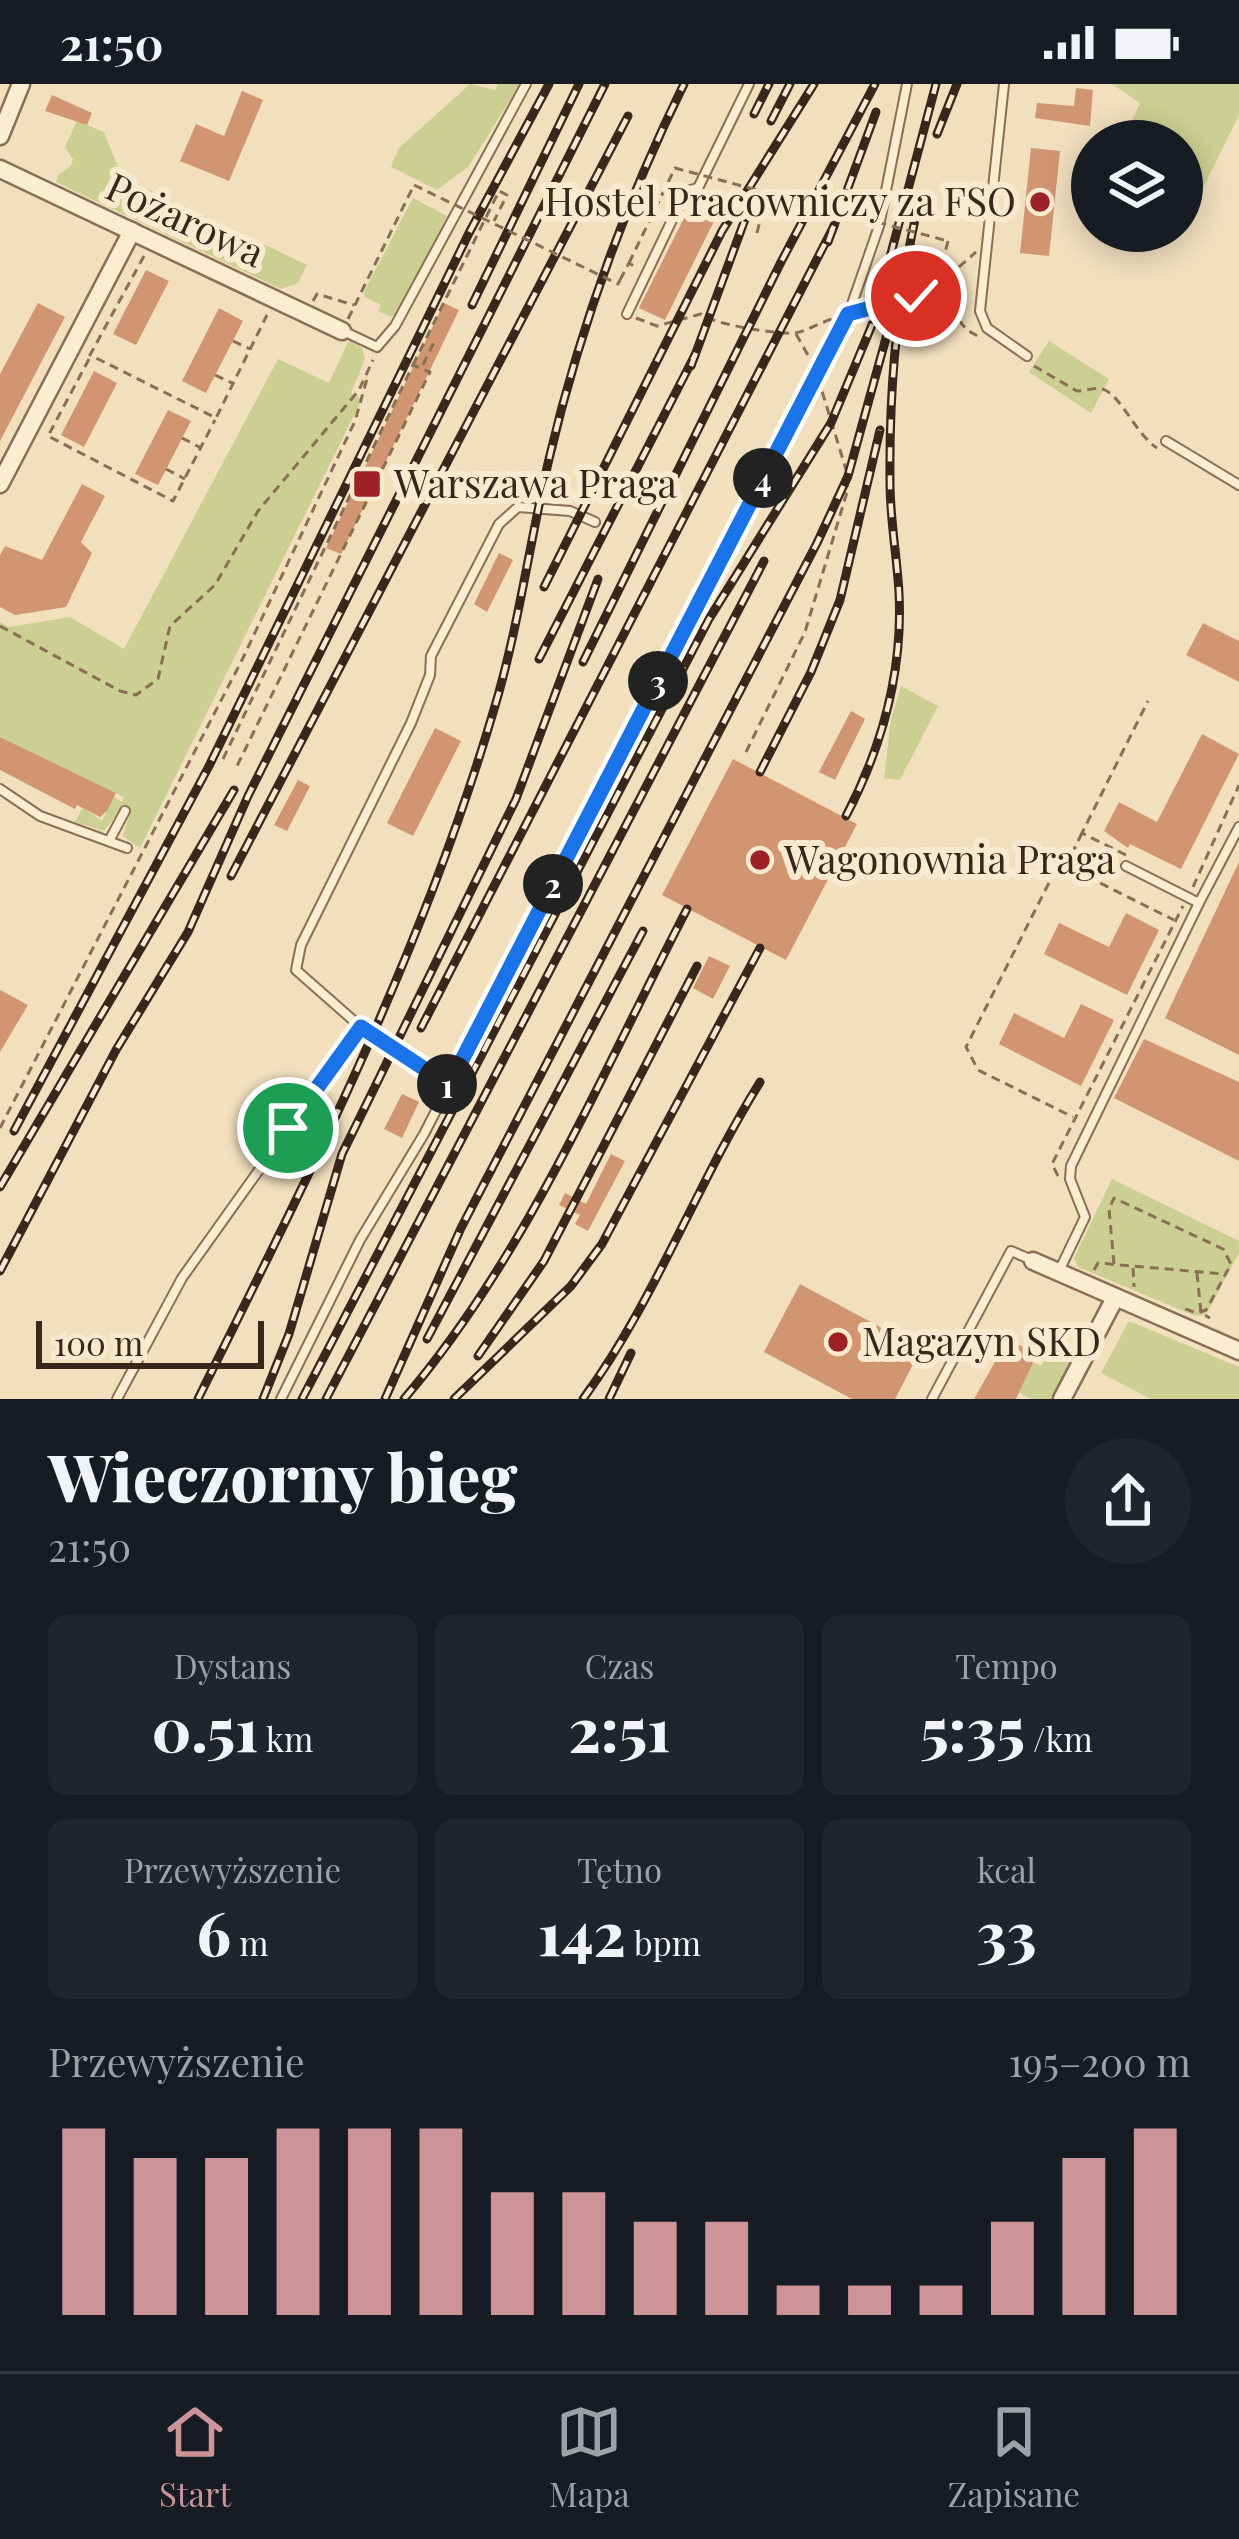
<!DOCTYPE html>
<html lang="pl">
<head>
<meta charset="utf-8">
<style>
	:root { --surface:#171b24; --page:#20242c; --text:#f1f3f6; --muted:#9ea1a6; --line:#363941; --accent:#cc9499 }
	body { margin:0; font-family:"Playfair Display",serif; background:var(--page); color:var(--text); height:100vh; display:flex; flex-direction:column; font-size:45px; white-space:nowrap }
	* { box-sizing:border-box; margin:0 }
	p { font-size:39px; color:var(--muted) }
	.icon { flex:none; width:66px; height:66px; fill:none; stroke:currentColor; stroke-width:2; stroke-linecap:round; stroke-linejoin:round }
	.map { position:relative; height:1315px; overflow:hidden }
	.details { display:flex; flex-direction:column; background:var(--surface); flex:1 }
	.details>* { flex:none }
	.tools { position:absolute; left:1071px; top:36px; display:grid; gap:24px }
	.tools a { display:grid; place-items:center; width:132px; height:132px; border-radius:50%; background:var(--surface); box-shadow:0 6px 30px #0003; font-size:60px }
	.scale { position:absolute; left:36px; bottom:30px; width:228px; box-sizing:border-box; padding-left:12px; border:6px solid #38281b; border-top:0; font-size:33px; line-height:42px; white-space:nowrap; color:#38281b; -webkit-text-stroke:9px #f8eace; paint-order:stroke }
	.pin { position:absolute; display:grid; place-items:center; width:102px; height:102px; color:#fff; margin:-51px; border:6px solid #fff; border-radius:50%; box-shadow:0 3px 12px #0007 }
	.km { position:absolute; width:60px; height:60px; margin:-30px; border-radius:50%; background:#222; color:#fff; font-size:33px; line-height:60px; text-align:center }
	.round { display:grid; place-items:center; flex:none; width:126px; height:126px; border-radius:63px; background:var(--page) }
	.head { display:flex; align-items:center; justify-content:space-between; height:204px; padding:0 48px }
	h1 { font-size:66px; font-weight:800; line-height:90px }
	.metrics { display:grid; grid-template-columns:repeat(3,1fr); gap:18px; height:204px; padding:12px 48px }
	.metrics div { display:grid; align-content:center; border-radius:18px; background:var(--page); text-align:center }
	.metrics b { font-size:60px; font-weight:800 }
	.metrics small { font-size:33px; font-weight:400 }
	.metrics p { font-size:33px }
	.chart { height:336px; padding:24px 48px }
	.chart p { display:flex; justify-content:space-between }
	.chart svg { width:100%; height:216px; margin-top:12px; stroke:var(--accent); stroke-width:6 }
	.status { display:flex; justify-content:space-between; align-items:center; height:84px; padding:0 60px; background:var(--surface); direction:ltr }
	.status svg { height:33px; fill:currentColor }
	.tabs { display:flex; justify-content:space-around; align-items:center; height:168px; border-top:3px solid var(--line); background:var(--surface); font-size:33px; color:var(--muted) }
	.tabs a { display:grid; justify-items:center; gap:6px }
	.tabs .active { color:var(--accent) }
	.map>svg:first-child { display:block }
</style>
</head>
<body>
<div class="status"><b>21:50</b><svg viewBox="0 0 49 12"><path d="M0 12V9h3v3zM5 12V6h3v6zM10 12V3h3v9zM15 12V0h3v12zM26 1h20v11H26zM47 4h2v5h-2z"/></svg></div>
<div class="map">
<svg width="1239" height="1315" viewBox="0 0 1239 1315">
	<rect width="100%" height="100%" fill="#f1dfbe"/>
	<g fill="#cbcf91">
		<polygon points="470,0 495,6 498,0 520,0 468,83 437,106 391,83 399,64"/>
		<polygon points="1112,0 1239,0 1239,31 1182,147 1182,57 1123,57 1140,19"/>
		<polygon points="77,37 104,48 122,93 307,181 298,199 281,205 56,98 59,90 71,82 73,75 65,63"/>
		<polygon points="413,114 447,132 400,227 391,233 378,227 381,221 365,213 364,208"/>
		<polygon points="349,256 362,264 365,275 351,309 362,315 140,764 123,752 131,727 123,722 104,747 75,738 83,724 102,737 114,713 122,718 124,713 0,653 0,538 9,543 70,533 124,565 278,275 329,299"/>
		<polygon points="1049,257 1109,295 1091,329 1029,288"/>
		<polygon points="901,602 938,622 900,696 884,694 891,635"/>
		<polygon points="1112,1095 1239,1157 1239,1169 1206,1231 1195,1232 1078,1183 1074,1174"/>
		<polygon points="1129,1237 1239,1283 1239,1315 1151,1315 1101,1289"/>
		<polygon points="1055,1256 1079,1267 1053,1315 1032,1315 1019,1309 1032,1278 1041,1282"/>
	</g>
	<g fill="#d29571">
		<polygon points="1076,4 1093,6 1090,42 1035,34 1037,19 1074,22"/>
		<polygon points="242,7 263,16 229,97 180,77 196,40 224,52"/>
		<polygon points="52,11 92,29 87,41 45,27"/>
		<polygon points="1031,64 1060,67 1049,172 1020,169"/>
		<polygon points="692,118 717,131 665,236 639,224"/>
		<polygon points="146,186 169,197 136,261 113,250"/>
		<polygon points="38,219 65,233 0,357 0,290"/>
		<polygon points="444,219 459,226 341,470 326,464"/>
		<polygon points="219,224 243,237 206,309 182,297"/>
		<polygon points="94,287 117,299 84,363 61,351"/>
		<polygon points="168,326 191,337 158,401 135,390"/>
		<polygon points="82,400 105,412 81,458 92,469 66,523 15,531 0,523 0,471 5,462 42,476"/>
		<polygon points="499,469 513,476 487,528 474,520"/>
		<polygon points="1203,539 1239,557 1239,598 1186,571"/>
		<polygon points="851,627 865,635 835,696 819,688"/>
		<polygon points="435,644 461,657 413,752 387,739"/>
		<polygon points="1202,650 1239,670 1181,785 1130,760 1128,764 1104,747 1119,718 1157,738"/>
		<polygon points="0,653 116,709 107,727 100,733 77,721 75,725 0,686"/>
		<polygon points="733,675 857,740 786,876 662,811"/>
		<polygon points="298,696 310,702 287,747 274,741"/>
		<polygon points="1239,778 1239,971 1165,934"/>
		<polygon points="1126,829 1159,846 1127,911 1044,870 1059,839 1109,863"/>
		<polygon points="709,872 730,882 713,915 693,904"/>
		<polygon points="0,906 28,921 0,968"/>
		<polygon points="1081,920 1114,936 1081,1002 999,960 1014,929 1064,954"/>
		<polygon points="1144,955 1239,998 1239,1077 1114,1014"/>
		<polygon points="402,1010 419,1018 402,1054 384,1045"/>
		<polygon points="611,1070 625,1077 588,1147 575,1140 580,1131 559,1121 565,1109 586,1120"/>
		<polygon points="800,1200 921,1265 895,1315 852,1315 764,1268"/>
		<polygon points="1008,1255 1037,1270 1016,1315 974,1315"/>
	</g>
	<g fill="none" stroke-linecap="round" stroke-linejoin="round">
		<g stroke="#8a6f55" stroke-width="12">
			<g id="lane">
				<polyline points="1004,0 980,227 987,244 1027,272"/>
				<polyline points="627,230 686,107 698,104 749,0"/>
				<polyline points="343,247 377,263 395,242 526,0"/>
				<polyline points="1166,357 1239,401"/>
				<polyline points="0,705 40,732 127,764"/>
				<polyline points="109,757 125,727"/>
				<polyline points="1126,782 1199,819 1239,743"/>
				<polyline points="449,1001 371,952 296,886 301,861 411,639 430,591 431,572 499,440 518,423 570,427 595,438"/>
				<polyline points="1059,1187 1085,1133 1070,1095 1071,1082 1199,819"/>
				<polyline points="117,1315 182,1194 361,943"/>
				<polyline points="281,1315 360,1156 424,1050 852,220 879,142 907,0"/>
				<polyline points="932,1315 1011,1167 1032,1176"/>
			</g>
		</g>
		<g stroke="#8a6f55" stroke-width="21">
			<g id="street">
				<polyline points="0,52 21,0"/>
				<polyline points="0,85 342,247"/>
				<polyline points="0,400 132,147"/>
				<polyline points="1033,1177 1239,1267"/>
				<polyline points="1062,1315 1115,1214"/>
			</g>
		</g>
		<g stroke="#8a6f55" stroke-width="3" stroke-dasharray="9 6" stroke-linecap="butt">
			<polyline points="757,149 767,108"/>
			<polyline points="948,157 935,208 967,246 981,254"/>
			<polyline points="144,172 90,271 216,334 267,231"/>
			<polyline points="620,196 629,179 637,184"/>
			<polyline points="313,217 317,210 354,221"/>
			<polyline points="865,225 935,204 976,168"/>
			<path d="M636,234L657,242L701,230C711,240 780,251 795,249C807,247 821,238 832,235"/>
			<polyline points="348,235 414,101"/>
			<polyline points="796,250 809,273"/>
			<polyline points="233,257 250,265"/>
			<polyline points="89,275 48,352 173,417 215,336"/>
			<polyline points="413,281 499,107 507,111 494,137"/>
			<polyline points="423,281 435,256"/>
			<path d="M1034,282L1077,307C1086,307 1097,302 1105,306C1122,314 1136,350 1157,364"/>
			<polyline points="215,291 232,299"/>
			<polyline points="182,354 201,364"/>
			<polyline points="166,385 185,395"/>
			<polyline points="0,542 120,607 136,611 158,595 170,542 215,501 258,427 359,306 373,276"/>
			<polyline points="746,668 805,548 847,408 848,392 821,304"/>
			<polyline points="223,675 413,281 430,288 237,682"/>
			<polyline points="1082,749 1066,782 1174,836"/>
			<polyline points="1126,771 1082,749 1148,617"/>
			<polyline points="1066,782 1059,779 966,963 978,986 1073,1033"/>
			<polyline points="1193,803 1239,701"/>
			<polyline points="0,1044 243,574 355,337 367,295"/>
			<polyline points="1058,1092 1052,1080 1183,822"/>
			<polyline points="1114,1180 1109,1125 1114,1114 1223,1165 1231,1180 1206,1226 1197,1229 1183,1224"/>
			<polyline points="1133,1184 1134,1203"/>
			<polyline points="1094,1186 1098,1179 1224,1190"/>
			<polyline points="1197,1189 1201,1229 1210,1234"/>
		</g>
		<use href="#lane" stroke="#fbedd1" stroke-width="8"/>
		<use href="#street" stroke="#fbedd1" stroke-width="16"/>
		<g stroke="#38281b" stroke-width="9">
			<g id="rail">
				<polyline points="754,30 769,0"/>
				<polyline points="771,37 790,0"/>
				<polyline points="937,50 957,0"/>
				<polyline points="828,158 876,28"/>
				<polyline points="472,221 579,0"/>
				<polyline points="691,282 747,130"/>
				<polyline points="544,503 722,147 814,0"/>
				<polyline points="539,575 695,271"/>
				<polyline points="583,578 781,178 875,0"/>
				<polyline points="760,688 811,588 840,516 880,346"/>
				<path d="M846,732C882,663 903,588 899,509C897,472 890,436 890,398C889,311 897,216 916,131"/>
				<polyline points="231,792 628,32"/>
				<polyline points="421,944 834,142"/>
				<polyline points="14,1047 209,682 469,149 549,0"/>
				<polyline points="0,1103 234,706"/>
				<polyline points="0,1187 116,966 188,848 248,712 605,0"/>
				<polyline points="427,1255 643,847"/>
				<polyline points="478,1272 544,1177 697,882"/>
				<path d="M198,1315C308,1093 421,871 492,632C518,548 529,461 549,375C579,247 626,118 684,0"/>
				<polyline points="263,1315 289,1250 342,1070 516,715 598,495"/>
				<polyline points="302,1315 709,535 831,339 872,241 936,0"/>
				<polyline points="326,1315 764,477"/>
				<polyline points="385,1315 461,1144 817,459 848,392 894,225"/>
				<path d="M404,1315C526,1172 601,991 687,825"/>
				<polyline points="454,1315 571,1202 602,1160 760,864"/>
				<path d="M583,1315C655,1217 696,1101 760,998"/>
				<polyline points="609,1315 631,1269"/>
			</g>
		</g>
		<use href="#rail" stroke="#f8eace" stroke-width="4.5" stroke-dasharray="14" stroke-linecap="butt"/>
		<g stroke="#8a6f55" stroke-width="3" stroke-dasharray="9 6" stroke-linecap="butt">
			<polyline points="414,101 618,200 620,196"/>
			<polyline points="629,179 675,84 948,157"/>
		</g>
	</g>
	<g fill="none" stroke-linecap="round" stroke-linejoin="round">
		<g stroke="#fff" stroke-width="24">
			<polyline id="route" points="288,1044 361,943 449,1001 848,230 916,212"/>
		</g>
		<use href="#route" stroke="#1a73e8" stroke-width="15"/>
	</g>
	<g fill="#9e2128" stroke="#f8eace" stroke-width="4.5">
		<circle cx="1040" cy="118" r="12"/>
		<rect x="352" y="385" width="30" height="30" rx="6"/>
		<circle cx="760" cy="776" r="12"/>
		<circle cx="838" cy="1258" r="12"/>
	</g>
	<g text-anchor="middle" stroke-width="12" stroke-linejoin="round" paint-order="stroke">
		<g font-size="39" fill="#38281b" stroke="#f8eace" text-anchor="start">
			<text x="1016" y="132" text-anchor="end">Hostel Pracowniczy za FSO</text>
			<text x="394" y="414">Warszawa Praga</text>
			<text x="784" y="790">Wagonownia Praga</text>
			<text x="862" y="1272">Magazyn SKD</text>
		</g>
		<g font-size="39" fill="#38281b" stroke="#f8eace">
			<text transform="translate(185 136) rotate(25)" y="14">Pożarowa</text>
		</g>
	</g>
</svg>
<div class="tools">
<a><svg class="icon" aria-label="layers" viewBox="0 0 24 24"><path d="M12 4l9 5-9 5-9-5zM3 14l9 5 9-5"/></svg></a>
</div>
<div class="scale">100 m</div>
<div class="pin" style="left:288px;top:1044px;background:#1e9e55"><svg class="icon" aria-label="arrive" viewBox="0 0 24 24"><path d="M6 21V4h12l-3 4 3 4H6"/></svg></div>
<div class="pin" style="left:916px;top:212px;background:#d93025"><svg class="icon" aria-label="check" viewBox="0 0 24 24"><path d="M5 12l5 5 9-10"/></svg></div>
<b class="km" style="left:447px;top:1000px">1</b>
<b class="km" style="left:553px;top:800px">2</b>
<b class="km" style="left:658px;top:597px">3</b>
<b class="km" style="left:763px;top:394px">4</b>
</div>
<section class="details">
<div class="head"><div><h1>Wieczorny bieg</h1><p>21:50</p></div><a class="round"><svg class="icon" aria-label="share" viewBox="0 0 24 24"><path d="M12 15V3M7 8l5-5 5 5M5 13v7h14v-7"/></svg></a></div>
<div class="metrics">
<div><p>Dystans</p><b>0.51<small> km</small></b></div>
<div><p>Czas</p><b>2:51</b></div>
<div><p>Tempo</p><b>5:35<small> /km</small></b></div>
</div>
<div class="metrics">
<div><p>Przewyższenie</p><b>6<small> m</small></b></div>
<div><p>Tętno</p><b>142<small> bpm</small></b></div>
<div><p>kcal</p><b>33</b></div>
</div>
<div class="chart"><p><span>Przewyższenie</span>195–200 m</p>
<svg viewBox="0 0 160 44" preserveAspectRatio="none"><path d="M5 44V6M15 44V12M25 44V12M35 44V6M45 44V6M55 44V6M65 44V19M75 44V19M85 44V25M95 44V25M105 44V38M115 44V38M125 44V38M135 44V25M145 44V12M155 44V6"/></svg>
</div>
</section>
<nav class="tabs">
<a class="active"><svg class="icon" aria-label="home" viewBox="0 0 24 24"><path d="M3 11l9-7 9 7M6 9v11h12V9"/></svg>Start</a>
<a><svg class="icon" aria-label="map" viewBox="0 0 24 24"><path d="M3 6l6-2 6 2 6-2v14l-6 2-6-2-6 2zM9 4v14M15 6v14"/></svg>Mapa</a>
<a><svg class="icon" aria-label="saved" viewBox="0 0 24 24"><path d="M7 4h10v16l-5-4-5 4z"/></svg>Zapisane</a>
</nav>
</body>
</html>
